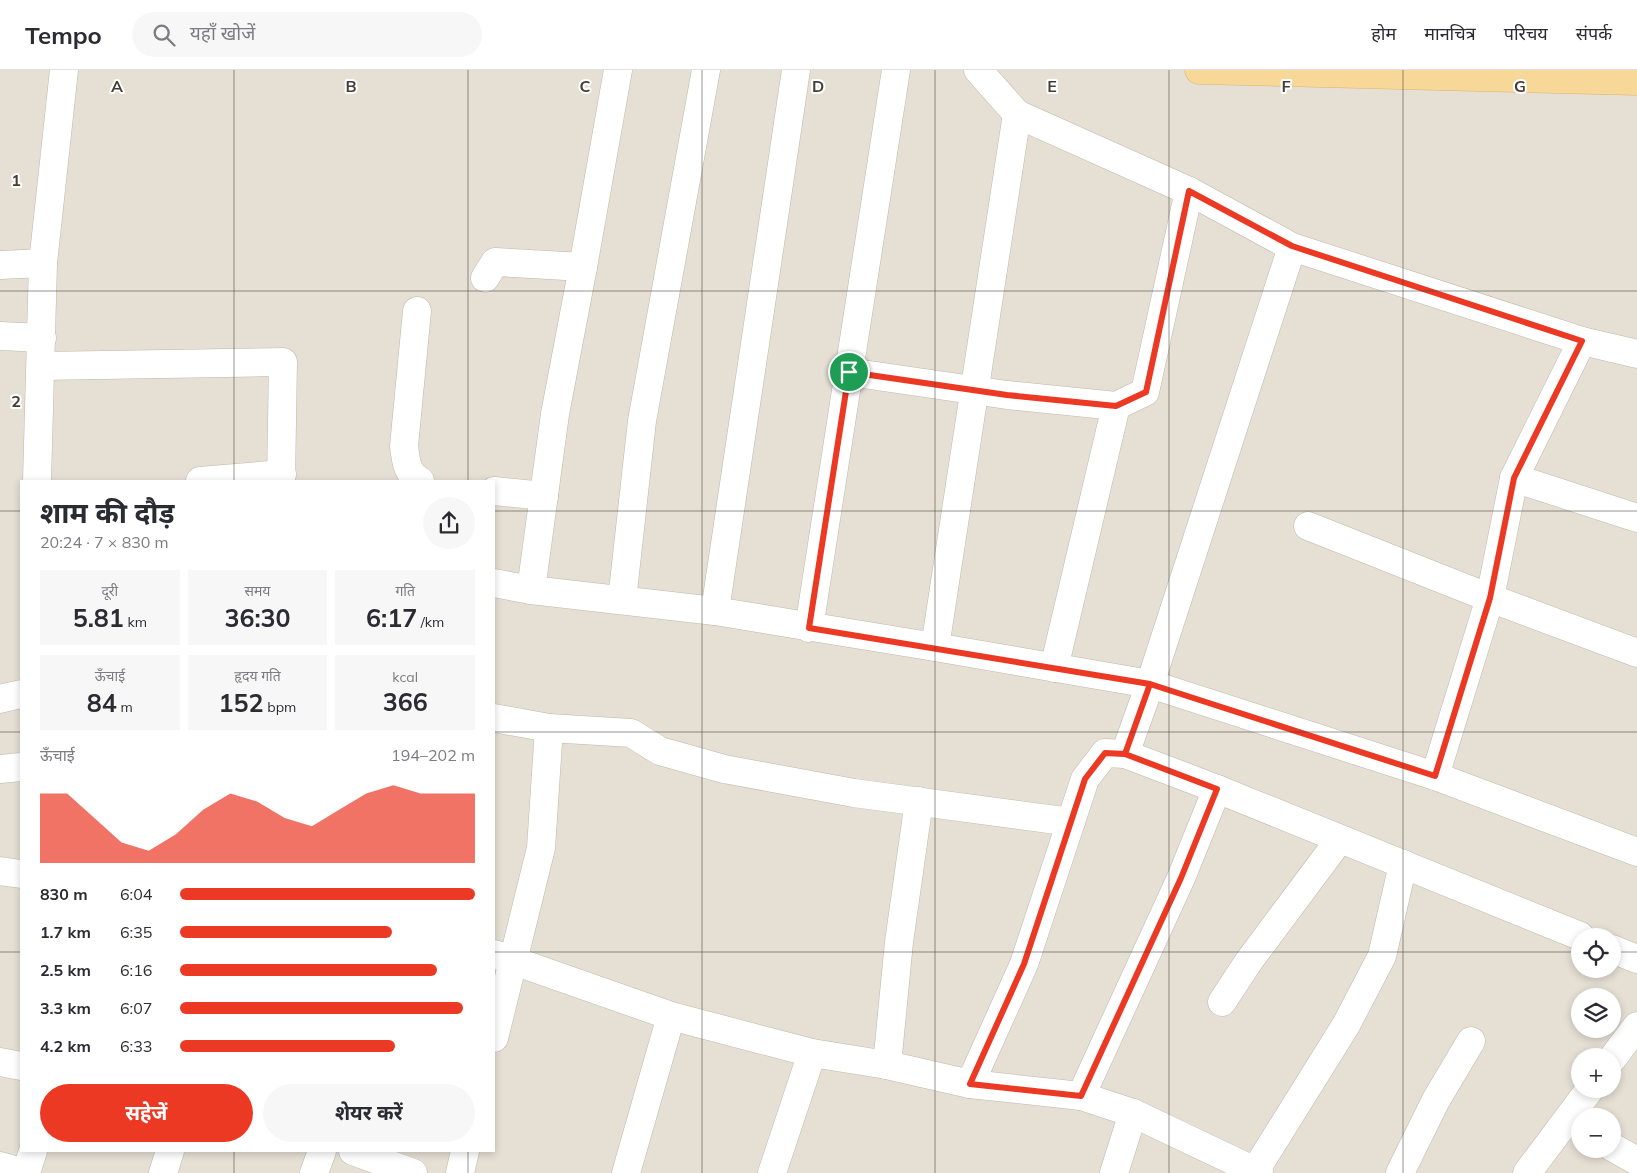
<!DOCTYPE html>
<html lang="hi">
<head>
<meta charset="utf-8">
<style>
	:root { --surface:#fff; --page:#f7f7f7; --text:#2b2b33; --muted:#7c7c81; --line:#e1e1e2; --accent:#eb3924 }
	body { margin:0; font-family:Mulish,"Noto Sans Devanagari",sans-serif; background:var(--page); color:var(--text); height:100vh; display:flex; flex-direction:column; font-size:19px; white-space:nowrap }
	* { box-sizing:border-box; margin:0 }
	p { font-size:16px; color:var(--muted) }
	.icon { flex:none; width:28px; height:28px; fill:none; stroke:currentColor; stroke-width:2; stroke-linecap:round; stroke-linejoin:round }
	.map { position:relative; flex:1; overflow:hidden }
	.panel { position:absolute; left:20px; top:410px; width:475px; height:672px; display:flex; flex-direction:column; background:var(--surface); border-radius:0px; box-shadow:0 2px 8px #0003 }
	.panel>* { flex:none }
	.tools { position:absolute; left:1571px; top:858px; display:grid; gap:10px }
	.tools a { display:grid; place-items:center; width:50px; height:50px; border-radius:50%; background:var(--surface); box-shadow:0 2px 8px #0003; font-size:25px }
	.pin { position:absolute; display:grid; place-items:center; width:42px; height:42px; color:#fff; margin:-21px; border:2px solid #fff; border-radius:50%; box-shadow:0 1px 5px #0007 }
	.round { display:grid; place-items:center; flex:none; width:52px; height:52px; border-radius:26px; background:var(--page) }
	.summary { display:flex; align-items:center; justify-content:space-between; height:85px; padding:0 20px }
	h1 { font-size:28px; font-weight:700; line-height:38px }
	.figures { display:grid; grid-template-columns:repeat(3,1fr); gap:8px; height:85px; padding:5px 20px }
	.figures div { display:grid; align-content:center; border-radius:0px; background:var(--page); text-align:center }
	.figures b { font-size:25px; font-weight:700 }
	.figures small { font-size:14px; font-weight:400 }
	.figures p { font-size:14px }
	.chart { height:140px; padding:10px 20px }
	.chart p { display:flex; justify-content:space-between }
	.chart svg { width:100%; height:90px; margin-top:5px; fill:var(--accent); opacity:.7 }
	.button { display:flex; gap:10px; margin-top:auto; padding:10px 20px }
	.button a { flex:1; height:58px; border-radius:30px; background:var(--accent); color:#fff; font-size:20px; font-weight:700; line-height:58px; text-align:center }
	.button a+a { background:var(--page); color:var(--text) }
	ul { padding:0 20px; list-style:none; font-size:16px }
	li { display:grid; grid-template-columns:80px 60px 1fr; align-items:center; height:38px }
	li i { height:12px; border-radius:6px; background:var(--accent) }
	header { display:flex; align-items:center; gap:30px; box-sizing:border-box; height:70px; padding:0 25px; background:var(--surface); border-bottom:1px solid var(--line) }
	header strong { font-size:24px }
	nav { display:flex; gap:28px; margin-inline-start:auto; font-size:18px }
	.search { width:350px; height:45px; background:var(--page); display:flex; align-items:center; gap:12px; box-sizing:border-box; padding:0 18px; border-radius:28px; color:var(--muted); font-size:19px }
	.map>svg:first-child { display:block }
</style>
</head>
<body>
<header>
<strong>Tempo</strong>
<div class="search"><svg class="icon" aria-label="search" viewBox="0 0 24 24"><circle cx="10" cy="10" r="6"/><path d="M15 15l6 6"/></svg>यहाँ खोजें</div>
<nav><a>होम</a><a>मानचित्र</a><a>परिचय</a><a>संपर्क</a></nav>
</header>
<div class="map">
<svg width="1637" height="1103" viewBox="0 0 1637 1103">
	<rect width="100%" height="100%" fill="#f2eee6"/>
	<path fill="#e5dfd4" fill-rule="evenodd" d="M0,0H1637V1103H0ZM21,411H494V1081H21ZM1580,866H1612V899H1580ZM1580,926H1612V959H1580ZM1580,986H1612V1019H1580ZM1580,1046H1612V1079H1580Z"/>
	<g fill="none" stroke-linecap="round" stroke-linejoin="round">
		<g stroke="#bfb8ac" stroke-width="29">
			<g id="minor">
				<polyline points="978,0 1017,44 1189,121 1292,177 1582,271 1514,408 1490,528 1435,706"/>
				<polyline points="0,195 43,193"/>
				<polyline points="485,208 495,192 583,197 618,0"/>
				<path d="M417,241L404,376C406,390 406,403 420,411"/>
				<polyline points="0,266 42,268"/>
				<polyline points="1582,271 1637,284"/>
				<polyline points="41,296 283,292 281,411"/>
				<polyline points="849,302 1007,325 1116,336 1145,322 1189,121"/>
				<polyline points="1514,408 1637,448"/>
				<polyline points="37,411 43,193 64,0"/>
				<polyline points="200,411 282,404"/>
				<polyline points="494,421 544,426"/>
				<polyline points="1308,456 1490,528 1637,583"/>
				<polyline points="494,513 531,520 715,541 935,577 1017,44"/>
				<polyline points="531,520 555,344 583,197"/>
				<polyline points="622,530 642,351 706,0"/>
				<polyline points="715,541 796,0"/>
				<polyline points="809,558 896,0"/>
				<polyline points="935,577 1150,614 1435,706 1637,782"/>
				<polyline points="1054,598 1116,336"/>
				<polyline points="0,629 21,624"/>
				<polyline points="494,648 549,658 631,663 660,681 724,699 854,723 1071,752"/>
				<polyline points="1125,684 1217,719 1580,866"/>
				<polyline points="0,699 21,697"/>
				<polyline points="0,801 21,804"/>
				<polyline points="1612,879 1637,889"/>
				<polyline points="494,884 671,946 812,983 887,995 970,1014 1081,1026 1133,1043 1259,1103"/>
				<polyline points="1222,932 1249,891 1340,769"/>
				<polyline points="494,968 541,778 549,658"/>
				<polyline points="1612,989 1637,956"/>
				<polyline points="0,992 21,996"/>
				<polyline points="887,995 899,872 919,731"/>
				<polyline points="970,1014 1024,894 1085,709 1105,683 1125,684 1150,614 1292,177"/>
				<polyline points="1081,1026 1181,808 1217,719"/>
				<polyline points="1612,1077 1637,1091"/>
				<polyline points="353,1081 413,1103"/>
				<polyline points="0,1096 24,1103"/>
				<polyline points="1255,1101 1346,955 1382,886 1403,794"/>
				<polyline points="26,1103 33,1081"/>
				<polyline points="163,1103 170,1081"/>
				<polyline points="314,1103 322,1081"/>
				<polyline points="460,1103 465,1081"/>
				<polyline points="626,1103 671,946"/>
				<polyline points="772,1103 812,983"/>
				<polyline points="1114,1103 1133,1043"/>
				<polyline points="1400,1103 1436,1030 1471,971"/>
				<polyline points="1527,1103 1590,1019"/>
			</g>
		</g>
		<g stroke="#dbb46b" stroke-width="29">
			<polyline id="major" points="1199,0 1637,11"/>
		</g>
		<use href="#minor" stroke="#fff" stroke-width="28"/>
		<use href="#major" stroke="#f7d899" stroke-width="28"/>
	</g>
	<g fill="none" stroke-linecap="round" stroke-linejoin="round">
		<g stroke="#fff" stroke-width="10">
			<polyline id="route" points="849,302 809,558 1150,614 1125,684 1105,683 1085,709 1024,894 970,1014 1081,1026 1181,808 1217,719 1125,684 1150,614 1435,706 1490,528 1514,408 1582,271 1292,176 1189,121 1146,322 1116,336 1007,325 849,302"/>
		</g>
		<use href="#route" stroke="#eb3924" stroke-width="6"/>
	</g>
	<path fill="none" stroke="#443e36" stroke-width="1" stroke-opacity="0.55" d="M234,0V411M468,0V411M702,0V1103M935,0V1103M1169,0V1103M1403,0V1103M0,221H1637M0,441H21M494,441H1637M0,662H21M494,662H1637M0,882H21M494,882H1580M1612,882H1637M234,1081V1103M468,1081V1103"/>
	<g font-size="16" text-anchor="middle" font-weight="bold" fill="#443e36" stroke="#fff" stroke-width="4" stroke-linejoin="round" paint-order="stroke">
		<text x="117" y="22">A</text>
		<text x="351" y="22">B</text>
		<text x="585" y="22">C</text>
		<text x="818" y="22">D</text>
		<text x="1052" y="22">E</text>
		<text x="1286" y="22">F</text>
		<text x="1520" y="22">G</text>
		<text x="16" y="116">1</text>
		<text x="16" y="337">2</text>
	</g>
</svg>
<div class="tools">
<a><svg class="icon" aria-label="locate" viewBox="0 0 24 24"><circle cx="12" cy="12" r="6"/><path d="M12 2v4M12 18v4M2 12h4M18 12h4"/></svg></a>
<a><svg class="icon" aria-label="layers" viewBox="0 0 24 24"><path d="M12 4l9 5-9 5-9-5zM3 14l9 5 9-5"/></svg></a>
<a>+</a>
<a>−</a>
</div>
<div class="pin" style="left:849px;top:302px;background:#1e9e55"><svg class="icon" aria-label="arrive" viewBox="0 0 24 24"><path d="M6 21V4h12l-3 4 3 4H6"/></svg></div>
<section class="panel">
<div class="summary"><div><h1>शाम की दौड़</h1><p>20:24 · 7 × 830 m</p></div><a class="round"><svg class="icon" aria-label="share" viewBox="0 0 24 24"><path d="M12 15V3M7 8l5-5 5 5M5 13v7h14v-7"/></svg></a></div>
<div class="figures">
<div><p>दूरी</p><b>5.81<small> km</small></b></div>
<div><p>समय</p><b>36:30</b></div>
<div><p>गति</p><b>6:17<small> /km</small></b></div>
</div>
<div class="figures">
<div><p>ऊँचाई</p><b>84<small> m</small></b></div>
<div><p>हृदय गति</p><b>152<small> bpm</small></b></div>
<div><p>kcal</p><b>366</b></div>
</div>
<div class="chart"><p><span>ऊँचाई</span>194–202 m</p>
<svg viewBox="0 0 160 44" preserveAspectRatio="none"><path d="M0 44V10L10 10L20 22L30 34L40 38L50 30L60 18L70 10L80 14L90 22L100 26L110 18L120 10L130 6L140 10L150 10L160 10V44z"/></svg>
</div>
<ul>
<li><b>830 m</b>6:04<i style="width:100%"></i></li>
<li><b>1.7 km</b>6:35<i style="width:72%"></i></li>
<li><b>2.5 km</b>6:16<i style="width:87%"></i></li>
<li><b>3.3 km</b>6:07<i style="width:96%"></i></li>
<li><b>4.2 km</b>6:33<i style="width:73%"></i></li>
</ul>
<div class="button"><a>सहेजें</a><a>शेयर करें</a></div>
</section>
</div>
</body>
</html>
